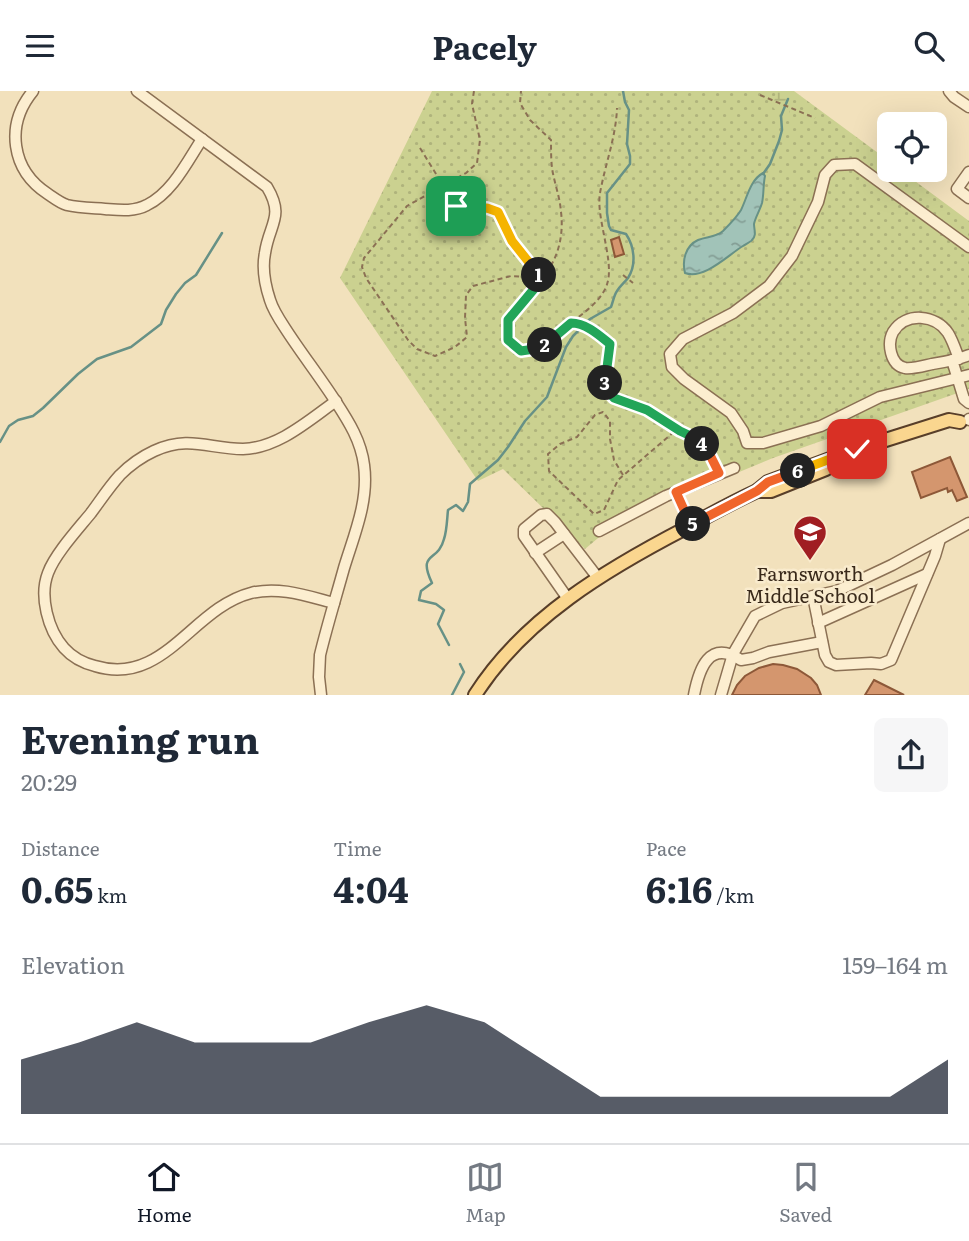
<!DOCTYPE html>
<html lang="en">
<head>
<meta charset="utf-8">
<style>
	:root { --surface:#fff; --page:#f6f6f7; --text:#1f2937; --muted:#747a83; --line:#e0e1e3; --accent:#111827 }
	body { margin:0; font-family:Literata,serif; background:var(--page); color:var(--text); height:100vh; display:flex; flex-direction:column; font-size:26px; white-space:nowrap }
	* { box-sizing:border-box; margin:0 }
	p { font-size:23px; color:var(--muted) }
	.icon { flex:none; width:38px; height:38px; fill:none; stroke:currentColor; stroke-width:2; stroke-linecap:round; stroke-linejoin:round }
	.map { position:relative; height:604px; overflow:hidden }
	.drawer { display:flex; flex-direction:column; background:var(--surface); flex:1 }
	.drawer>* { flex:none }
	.controls { position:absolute; left:877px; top:21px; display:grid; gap:14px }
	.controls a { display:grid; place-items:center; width:70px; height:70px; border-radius:10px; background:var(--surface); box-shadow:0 7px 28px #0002; font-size:35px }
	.pin { position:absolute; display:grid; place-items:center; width:60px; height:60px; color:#fff; margin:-30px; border-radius:14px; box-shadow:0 4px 10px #0006 }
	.km { position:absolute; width:35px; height:35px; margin:-18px; border-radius:50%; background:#222; color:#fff; font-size:19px; line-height:35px; text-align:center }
	.round { display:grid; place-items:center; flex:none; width:74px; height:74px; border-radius:10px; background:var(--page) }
	.overview { display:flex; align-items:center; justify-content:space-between; height:119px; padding:0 21px }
	h1 { font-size:38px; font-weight:700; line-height:52px }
	.figures { display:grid; grid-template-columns:repeat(3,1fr); gap:10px; height:119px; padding:7px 21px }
	.figures div { display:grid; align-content:center }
	.figures b { font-size:35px; font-weight:700 }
	.figures small { font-size:19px; font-weight:400 }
	.figures p { font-size:19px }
	.chart { height:196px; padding:14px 21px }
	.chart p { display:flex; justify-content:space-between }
	.chart svg { width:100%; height:126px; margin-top:7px; fill:var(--accent); opacity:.7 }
	header { display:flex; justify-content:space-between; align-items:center; height:91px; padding:0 21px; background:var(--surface); font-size:32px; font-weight:700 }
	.tab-bar { display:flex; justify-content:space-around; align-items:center; height:98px; border-top:2px solid var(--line); background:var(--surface); font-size:19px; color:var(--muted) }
	.tab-bar a { display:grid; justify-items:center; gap:4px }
	.tab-bar .on { color:var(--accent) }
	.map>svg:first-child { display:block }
</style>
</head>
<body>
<header><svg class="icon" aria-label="menu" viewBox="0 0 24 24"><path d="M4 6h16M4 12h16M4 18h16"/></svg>Pacely<svg class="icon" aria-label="search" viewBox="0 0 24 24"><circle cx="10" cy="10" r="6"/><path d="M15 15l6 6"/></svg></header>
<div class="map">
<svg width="969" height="604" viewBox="0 0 969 604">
	<defs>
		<pattern id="grass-dots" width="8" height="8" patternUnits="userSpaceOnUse" patternTransform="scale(1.75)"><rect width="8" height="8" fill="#cbd190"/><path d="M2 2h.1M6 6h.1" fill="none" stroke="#afb37c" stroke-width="1.8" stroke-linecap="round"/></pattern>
		<pattern id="wetland-marsh" width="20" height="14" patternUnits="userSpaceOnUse" patternTransform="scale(1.75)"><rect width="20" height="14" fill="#cbd190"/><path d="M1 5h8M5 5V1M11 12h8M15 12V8" fill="none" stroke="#afb37c"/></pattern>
		<pattern id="water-ripples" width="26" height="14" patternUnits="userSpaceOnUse" patternTransform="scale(1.75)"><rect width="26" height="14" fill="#a1c3b8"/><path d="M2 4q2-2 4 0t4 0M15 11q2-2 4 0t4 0" fill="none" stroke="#849e95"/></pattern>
	</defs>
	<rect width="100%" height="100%" fill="#f2e1bc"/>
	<polygon fill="url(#grass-dots)" points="432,0 794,0 889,70 889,79 900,79 969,130 969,298 773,367 616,432 585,458 503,378 478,390 340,187"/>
	<polygon fill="url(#wetland-marsh)" points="778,0 786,0 793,3 792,14 788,26 779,23 772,15"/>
	<path fill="url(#water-ripples)" stroke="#679186" stroke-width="2" d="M763,82L765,85C763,94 764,103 762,112C760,119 755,127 754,133C754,139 757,144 752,149C752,150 744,154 743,155C728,164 704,189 685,182C682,170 685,155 698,149C707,145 715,147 723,140C729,134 737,126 741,119C747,107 750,89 763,82Z"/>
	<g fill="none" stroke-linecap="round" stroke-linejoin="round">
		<g stroke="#679186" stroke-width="2.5">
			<polyline points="763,83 770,73 779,50 782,39 781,25 788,8"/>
			<polyline points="0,351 9,335 18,329 33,325 43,317 78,283 97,268 131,256 161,233 166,219 176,203 185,192 196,184 222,142"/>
			<path d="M449,554L438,533L444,519L436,513L419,509L421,500L432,492C417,460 438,472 444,448C447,439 447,428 448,419L456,414L463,420L468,411L470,393L498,369L508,356L525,330L547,306L566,256L573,245L590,228L611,216C613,211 614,204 617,200C620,195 625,191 628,187C637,173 634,155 626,143L611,139L609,135L607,122V102L630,73V65L627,53L629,19L625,11L623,0"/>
			<polyline points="452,604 464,581 460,573"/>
		</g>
	</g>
	<g fill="#d4966e" stroke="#8d5838" stroke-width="2">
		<polygon points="619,146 624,163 615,166 611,149"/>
		<polygon points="950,366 967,406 957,410 952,399 948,401 947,397 921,407 912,381"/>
		<polygon points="773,573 783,574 797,578 811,587 817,594 821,604 732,604 737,594 745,585 759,577"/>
		<polygon points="874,589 904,604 865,604"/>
	</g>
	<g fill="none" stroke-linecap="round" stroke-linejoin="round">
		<g stroke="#8b7054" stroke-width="13">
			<g id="minor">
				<path d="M33,0C5,34 11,79 48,103C54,107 60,112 67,114C79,117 93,117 105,118C119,119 134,121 147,114C172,102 187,71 202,48"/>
				<path d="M137,0L267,96C285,126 269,133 265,162C262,177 265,194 270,209C273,219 279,228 285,237C301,262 320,286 336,311C349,331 361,350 364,374C369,410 354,444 344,477C336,506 327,535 320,564L319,586L321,604"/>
				<polyline points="949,0 954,6 969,16"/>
				<polyline points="969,81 957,98 969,107"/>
				<polyline points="969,156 855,73 834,74 825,84 818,111 792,165 769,195 733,222 683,248 670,263 672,276 684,288 731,322 743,340 747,352 763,352 821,335 880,306 969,284"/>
				<path d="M959,268C956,260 953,250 948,242C936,224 906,220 893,241C887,252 890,274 905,277C913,278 923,275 932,273C944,271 957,269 969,264"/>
				<polyline points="952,269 964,308 969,312"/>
				<polyline points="969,328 969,329"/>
				<polyline points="676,401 691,434"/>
				<polyline points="599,440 666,405 734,377"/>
				<polyline points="535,462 564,443"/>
				<polyline points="813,505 825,564 829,571 836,574 871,572 881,573 891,569 935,465 940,448"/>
				<polyline points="568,508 524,445 524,438 541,424 547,423 555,431 598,487"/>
				<path d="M334,512C307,505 279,495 251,502C192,517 164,596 95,575C83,572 72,566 64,557C48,539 39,505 48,482C55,463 78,438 91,422C100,410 109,396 120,384C130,374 141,366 154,360C190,344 209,358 243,358C278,357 308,330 336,310"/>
				<polyline points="818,532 927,483"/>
				<path d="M694,604C699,578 709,548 741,569L753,567L769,561L822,551"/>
				<polyline points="721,604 733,563 755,525 782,512 837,500 892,474 969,432"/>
			</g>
		</g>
		<g stroke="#583e29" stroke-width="16">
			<g id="major">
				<polyline points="757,400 771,400 826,378"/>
				<path d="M475,604C524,527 607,478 686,437C709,424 733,411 757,400L768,391L857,358L949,329L960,331"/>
			</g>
		</g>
		<g stroke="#8b7054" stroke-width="2" stroke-dasharray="5 3.5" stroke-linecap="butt">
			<path d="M474,0L472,13L480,49L477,72L466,82L407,115L364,167L362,176L366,187L408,249L417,258L435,265L455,256L467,246L465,227L466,204L473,195L511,185L541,187C558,171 564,144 561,121C560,106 554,91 552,77C551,68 551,58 551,49L530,29L520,12L521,0"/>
			<polyline points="760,4 815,27"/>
			<polyline points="420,57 456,115 469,120 487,117 498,121 512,150 538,182 541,187 534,198 508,229 508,249 521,260 541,257 571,232 579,232 599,243 610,253 604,296 614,308 647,319 680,340 697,348 710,364 715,374"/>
			<polyline points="623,184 633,192"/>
			<path d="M572,231C615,199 613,190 603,139C601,128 598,114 600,102C605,74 616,46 617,17"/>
			<polyline points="623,384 614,369 610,348 610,330 603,321 595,324 577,346 560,353 548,363 549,380 594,423 604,419 618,389 676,339"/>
		</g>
		<use href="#minor" stroke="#fceed0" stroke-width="10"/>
		<use href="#major" stroke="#fad68f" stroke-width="12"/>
	</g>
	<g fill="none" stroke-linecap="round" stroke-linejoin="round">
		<g stroke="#fff" stroke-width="14">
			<polyline id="split-1" points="456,115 469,120 487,117 498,121 512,150 539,184"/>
		</g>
		<g stroke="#fff" stroke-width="14">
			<polyline id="split-2" points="539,184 541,187 534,198 508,229 508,249 521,260 541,257 545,254"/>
		</g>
		<g stroke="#fff" stroke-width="14">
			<path id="split-3" d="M545,254L571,232C586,232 599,244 610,253L605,292"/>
		</g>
		<g stroke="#fff" stroke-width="14">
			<polyline id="split-4" points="605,292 604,296 614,307 647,319 680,340 697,348 702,353"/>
		</g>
		<g stroke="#fff" stroke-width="14">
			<polyline id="split-5" points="693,433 691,434 676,401 719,382 710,364 702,353"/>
		</g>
		<g stroke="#fff" stroke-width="14">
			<polyline id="split-6" points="693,433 757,400 768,391 798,380"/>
		</g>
		<g stroke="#fff" stroke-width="14">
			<polyline id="split-7" points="798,380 857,358"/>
		</g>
		<use href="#split-1" stroke="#f5b400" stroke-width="9"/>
		<use href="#split-2" stroke="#22a559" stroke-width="9"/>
		<use href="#split-3" stroke="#22a559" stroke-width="9"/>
		<use href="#split-4" stroke="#22a559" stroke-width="9"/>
		<use href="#split-5" stroke="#f0652b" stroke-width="9"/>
		<use href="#split-6" stroke="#f0652b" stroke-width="9"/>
		<use href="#split-7" stroke="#f5b400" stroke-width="9"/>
	</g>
	<defs>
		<g id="school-pin" transform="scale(1.75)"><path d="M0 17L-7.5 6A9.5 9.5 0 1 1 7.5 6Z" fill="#a01e22" stroke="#f9ebcd"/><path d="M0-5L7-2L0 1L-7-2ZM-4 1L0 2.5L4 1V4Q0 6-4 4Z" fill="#fff"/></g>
	</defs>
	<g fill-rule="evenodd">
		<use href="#school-pin" x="810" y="441"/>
	</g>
	<g text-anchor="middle" stroke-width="5" stroke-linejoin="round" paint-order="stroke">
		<g font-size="19" fill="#39291a" stroke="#f9ebcd">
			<text x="810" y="490">Farnsworth<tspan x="810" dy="22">Middle School</tspan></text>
		</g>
	</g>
</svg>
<div class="controls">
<a><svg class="icon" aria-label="locate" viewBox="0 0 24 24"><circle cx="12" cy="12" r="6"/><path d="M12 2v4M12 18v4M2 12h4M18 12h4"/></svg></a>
</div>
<div class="pin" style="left:456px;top:115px;background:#1e9e55"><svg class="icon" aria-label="arrive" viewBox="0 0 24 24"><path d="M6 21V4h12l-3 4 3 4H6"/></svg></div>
<div class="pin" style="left:857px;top:358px;background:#d93025"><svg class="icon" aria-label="check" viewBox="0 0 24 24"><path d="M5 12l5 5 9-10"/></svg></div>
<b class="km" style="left:539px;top:184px">1</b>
<b class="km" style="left:545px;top:254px">2</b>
<b class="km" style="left:605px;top:292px">3</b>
<b class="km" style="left:702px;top:353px">4</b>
<b class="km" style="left:693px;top:433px">5</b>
<b class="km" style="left:798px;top:380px">6</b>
</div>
<section class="drawer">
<div class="overview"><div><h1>Evening run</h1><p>20:29</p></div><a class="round"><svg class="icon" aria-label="share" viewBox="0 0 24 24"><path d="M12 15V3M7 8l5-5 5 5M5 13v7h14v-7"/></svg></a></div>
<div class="figures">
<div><p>Distance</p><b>0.65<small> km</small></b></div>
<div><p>Time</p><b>4:04</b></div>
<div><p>Pace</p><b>6:16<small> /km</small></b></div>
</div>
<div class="chart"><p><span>Elevation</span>159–164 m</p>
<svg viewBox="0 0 160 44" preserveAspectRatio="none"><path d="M0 44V25L10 19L20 12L30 19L40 19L50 19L60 12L70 6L80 12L90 25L100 38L110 38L120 38L130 38L140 38L150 38L160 25V44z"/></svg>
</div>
</section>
<nav class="tab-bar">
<a class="on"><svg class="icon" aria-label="home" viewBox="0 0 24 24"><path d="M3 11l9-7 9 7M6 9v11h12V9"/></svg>Home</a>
<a><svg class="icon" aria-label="map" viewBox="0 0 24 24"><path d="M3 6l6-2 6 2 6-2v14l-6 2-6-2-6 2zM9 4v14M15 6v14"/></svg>Map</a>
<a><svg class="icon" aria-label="saved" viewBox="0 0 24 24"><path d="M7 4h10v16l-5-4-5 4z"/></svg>Saved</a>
</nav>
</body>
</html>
